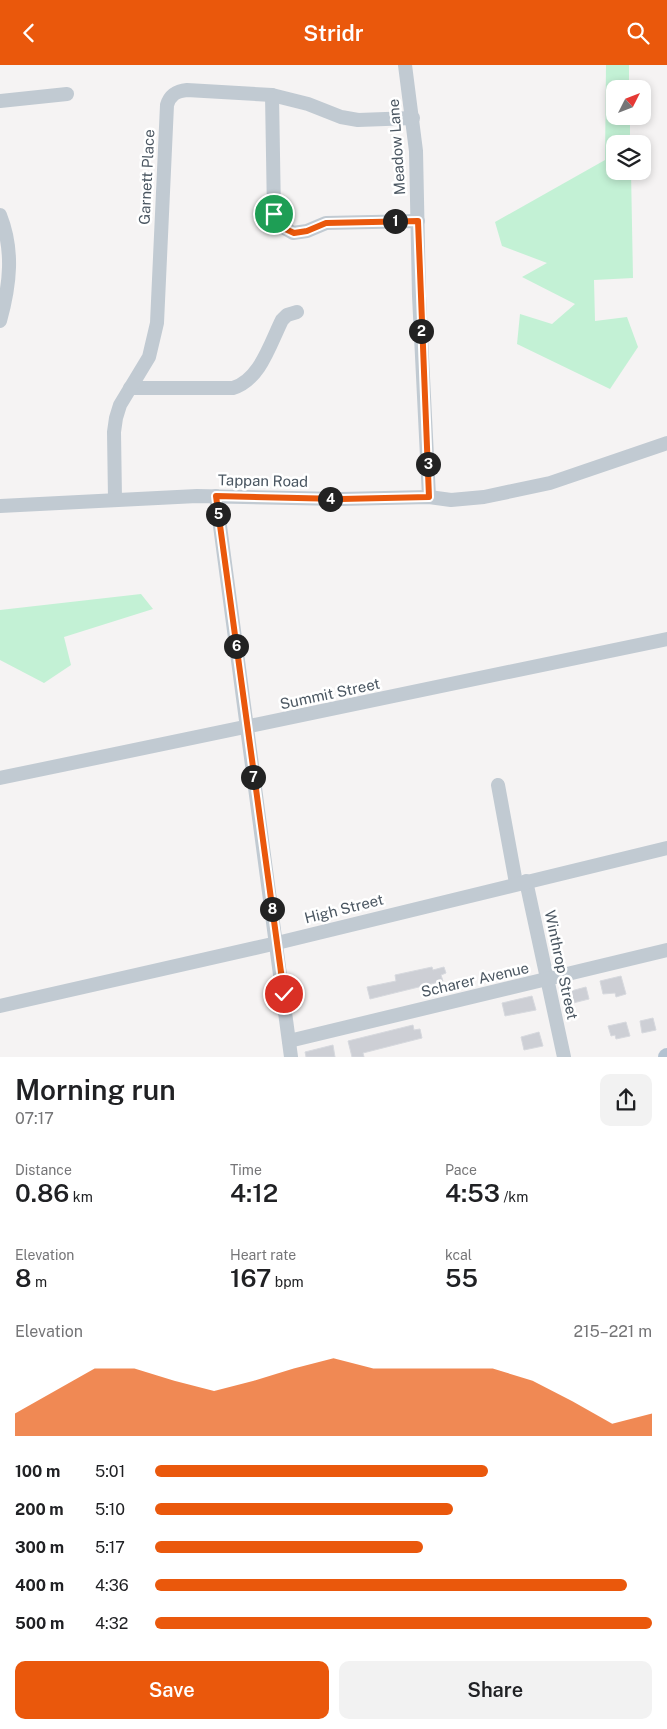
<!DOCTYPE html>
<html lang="en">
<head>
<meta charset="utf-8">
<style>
	:root { --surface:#fff; --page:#f2f2f2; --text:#202124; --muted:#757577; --accent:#ea580c }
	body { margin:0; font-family:"Public Sans",sans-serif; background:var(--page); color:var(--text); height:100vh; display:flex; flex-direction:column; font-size:19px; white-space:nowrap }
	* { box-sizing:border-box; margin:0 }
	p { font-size:16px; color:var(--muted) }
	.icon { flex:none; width:28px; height:28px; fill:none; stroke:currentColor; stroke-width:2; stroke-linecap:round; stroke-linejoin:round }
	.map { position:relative; height:992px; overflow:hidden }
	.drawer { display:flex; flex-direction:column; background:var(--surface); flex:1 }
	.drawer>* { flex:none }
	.needle { width:32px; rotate:48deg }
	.tools { position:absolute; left:606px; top:15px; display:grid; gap:10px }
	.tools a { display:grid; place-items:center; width:45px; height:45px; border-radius:10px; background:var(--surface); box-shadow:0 2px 8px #0003; font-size:25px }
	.pin { position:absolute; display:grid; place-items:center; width:42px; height:42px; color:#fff; margin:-21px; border:2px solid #fff; border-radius:50%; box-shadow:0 1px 5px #0007 }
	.km { position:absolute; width:25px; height:25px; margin:-12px; border-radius:50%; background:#222; color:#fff; font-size:14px; line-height:25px; text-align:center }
	.round { display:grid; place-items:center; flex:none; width:52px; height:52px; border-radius:10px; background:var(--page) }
	.summary { display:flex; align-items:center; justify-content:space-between; height:85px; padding:0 15px }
	h1 { font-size:28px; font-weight:600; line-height:38px }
	.figures { display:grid; grid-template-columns:repeat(3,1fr); gap:8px; height:85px; padding:5px 15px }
	.figures div { display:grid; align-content:center }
	.figures b { font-size:25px; font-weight:600 }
	.figures small { font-size:14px; font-weight:400 }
	.figures p { font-size:14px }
	.chart { height:140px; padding:10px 15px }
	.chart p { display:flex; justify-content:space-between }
	.chart svg { width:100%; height:90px; margin-top:5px; fill:var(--accent); opacity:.7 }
	.button { display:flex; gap:10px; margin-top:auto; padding:10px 15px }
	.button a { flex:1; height:58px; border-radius:10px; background:var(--accent); color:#fff; font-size:20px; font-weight:600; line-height:58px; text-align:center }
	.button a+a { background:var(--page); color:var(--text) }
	ul { padding:0 15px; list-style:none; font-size:16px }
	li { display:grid; grid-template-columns:80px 60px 1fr; align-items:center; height:38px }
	li i { height:12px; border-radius:6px; background:var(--accent) }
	header { display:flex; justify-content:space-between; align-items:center; height:65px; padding:0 15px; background:var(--accent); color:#fff; font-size:22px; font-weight:600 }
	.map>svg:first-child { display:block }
</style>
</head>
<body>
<header><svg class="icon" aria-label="back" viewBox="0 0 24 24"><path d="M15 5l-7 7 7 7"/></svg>Stridr<svg class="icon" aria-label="search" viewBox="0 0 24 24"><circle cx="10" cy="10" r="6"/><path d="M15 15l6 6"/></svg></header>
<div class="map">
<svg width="667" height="992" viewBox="0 0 667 992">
	<rect width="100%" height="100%" fill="#f5f3f3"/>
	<g fill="#c3f1d5">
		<polygon points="606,0 629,0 629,24 615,24 615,51 630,51 630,79 615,79 615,106 631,106 633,213 594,215 595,256 627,252 638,282 610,324 517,279 520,249 552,259 575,239 522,212 547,198 502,181 495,157 605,95"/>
		<polygon points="141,529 153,544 64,572 71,600 44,618 0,595 0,545"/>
	</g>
	<g fill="#cdcfd5" stroke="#d7d9de">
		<polygon points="432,902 433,905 444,902 446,908 441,910 443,916 370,934 367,922 396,916 395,910"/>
		<polygon points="621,911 626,929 616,932 615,928 603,929 600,916"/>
		<polygon points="586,922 589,934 573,938 571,926"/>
		<polygon points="532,931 536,945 505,951 502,938"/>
		<polygon points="653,953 656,965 642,968 640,956"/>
		<polygon points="626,957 630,971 616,974 615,970 611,971 608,961"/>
		<polygon points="413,960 414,965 420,964 422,973 363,988 364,992 352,992 348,976"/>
		<polygon points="539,967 543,981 524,985 521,972"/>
		<polygon points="333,980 335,992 306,992 305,987"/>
	</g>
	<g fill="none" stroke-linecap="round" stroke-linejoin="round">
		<g stroke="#c1cad2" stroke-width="14">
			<polyline points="405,0 416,86 419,231 429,432"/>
			<polyline points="272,30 274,149 281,161 293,168 307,166 326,158 418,156"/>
			<polyline points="0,36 67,29"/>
			<path d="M0,150C14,185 10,220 0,256"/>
			<path d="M130,323H233C260,315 270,279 282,255L287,250L297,247"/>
			<polyline points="216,431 291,992"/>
			<path d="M115,434L114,367L116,353L120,340L149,292L157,258L167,40C170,30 176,26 187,25L272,30L308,39L341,52L358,55L413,53"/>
			<polyline points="0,441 197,431 341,434 429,432 451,435 484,432 550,418 667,378"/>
			<polyline points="0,713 667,574"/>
			<polyline points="498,720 516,818"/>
			<polyline points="526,816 564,992"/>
			<polyline points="0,941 277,878 667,783"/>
			<polyline points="289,976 667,885"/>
		</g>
		<polyline stroke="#b3c2d1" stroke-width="16" points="666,992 667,991"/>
	</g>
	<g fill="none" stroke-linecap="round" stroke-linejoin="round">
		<g stroke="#fff" stroke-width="10">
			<polyline id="route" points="274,149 281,162 294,168 307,166 326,158 418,156 429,432 341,434 216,431 284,929"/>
		</g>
		<use href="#route" stroke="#ea580c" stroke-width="6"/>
	</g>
	<g text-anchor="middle" stroke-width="5" stroke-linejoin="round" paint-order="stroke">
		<g font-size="15" fill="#4a5661" stroke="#fff">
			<text transform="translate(397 82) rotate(-94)" y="5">Meadow Lane</text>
			<text transform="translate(147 112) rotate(-87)" y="5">Garnett Place</text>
			<text transform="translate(263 416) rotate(1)" y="5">Tappan Road</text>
			<text transform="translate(330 629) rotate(-12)" y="5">Summit Street</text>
			<text transform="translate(344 844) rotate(-14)" y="5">High Street</text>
			<text transform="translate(561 900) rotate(78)" y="5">Winthrop Street</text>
			<text transform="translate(475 915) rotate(-13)" y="5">Scharer Avenue</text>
		</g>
	</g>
</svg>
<div class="tools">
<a><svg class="needle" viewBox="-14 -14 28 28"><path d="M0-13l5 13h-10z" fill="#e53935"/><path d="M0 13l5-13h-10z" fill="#757577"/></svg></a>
<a><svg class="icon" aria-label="layers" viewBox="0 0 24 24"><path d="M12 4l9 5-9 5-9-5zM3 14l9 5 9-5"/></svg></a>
</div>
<div class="pin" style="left:274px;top:149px;background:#1e9e55"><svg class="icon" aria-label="arrive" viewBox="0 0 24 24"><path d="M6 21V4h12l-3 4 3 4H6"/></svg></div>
<div class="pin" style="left:284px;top:929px;background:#d93025"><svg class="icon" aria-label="check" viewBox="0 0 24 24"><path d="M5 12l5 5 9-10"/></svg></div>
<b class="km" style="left:395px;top:156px">1</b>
<b class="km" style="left:421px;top:266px">2</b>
<b class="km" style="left:428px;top:399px">3</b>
<b class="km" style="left:330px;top:434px">4</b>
<b class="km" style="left:218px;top:449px">5</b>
<b class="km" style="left:236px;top:581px">6</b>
<b class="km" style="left:253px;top:712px">7</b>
<b class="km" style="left:272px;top:844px">8</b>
</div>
<section class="drawer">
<div class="summary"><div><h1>Morning run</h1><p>07:17</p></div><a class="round"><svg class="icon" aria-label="share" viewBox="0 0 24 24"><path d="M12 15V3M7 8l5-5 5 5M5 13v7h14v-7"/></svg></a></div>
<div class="figures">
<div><p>Distance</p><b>0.86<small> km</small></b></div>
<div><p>Time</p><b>4:12</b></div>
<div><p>Pace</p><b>4:53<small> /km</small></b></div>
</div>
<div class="figures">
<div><p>Elevation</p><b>8<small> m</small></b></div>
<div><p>Heart rate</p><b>167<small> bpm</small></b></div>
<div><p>kcal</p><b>55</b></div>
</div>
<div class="chart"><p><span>Elevation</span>215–221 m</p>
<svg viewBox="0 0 160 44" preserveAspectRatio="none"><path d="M0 44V33L10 22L20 11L30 11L40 17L50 22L60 17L70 11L80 6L90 11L100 11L110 11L120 11L130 17L140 27L150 38L160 33V44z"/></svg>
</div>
<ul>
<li><b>100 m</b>5:01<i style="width:67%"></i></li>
<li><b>200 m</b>5:10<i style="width:60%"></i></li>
<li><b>300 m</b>5:17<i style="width:54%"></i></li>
<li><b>400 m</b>4:36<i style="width:95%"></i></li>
<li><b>500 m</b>4:32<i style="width:100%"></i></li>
</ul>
<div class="button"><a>Save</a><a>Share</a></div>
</section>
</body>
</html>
